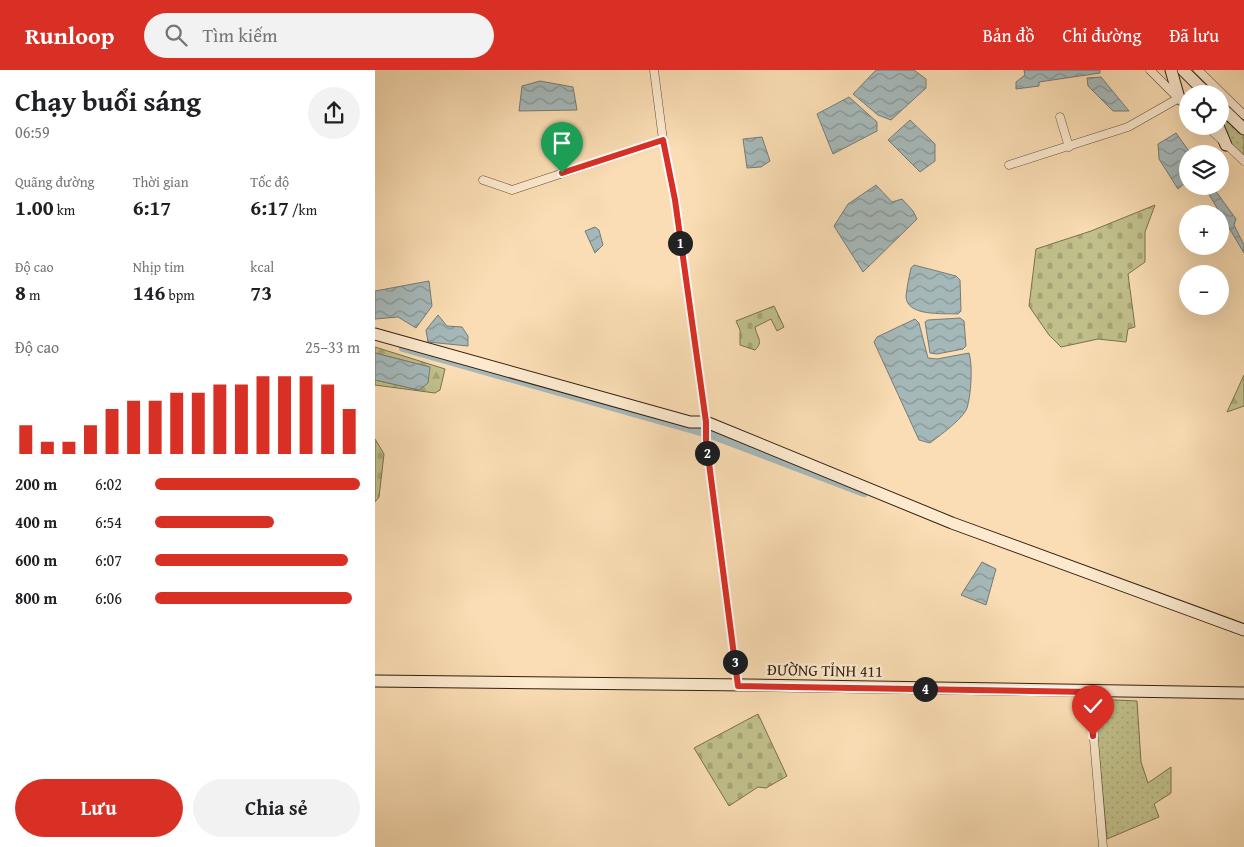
<!DOCTYPE html>
<html lang="vi">
<head>
<meta charset="utf-8">
<style>
	:root { --surface:#fff; --page:#f2f2f2; --text:#202124; --muted:#757577; --accent:#d93025 }
	body { margin:0; font-family:"Gentium Book Plus",serif; background:var(--page); color:var(--text); height:100vh; display:flex; flex-direction:column; font-size:19px; white-space:nowrap }
	* { box-sizing:border-box; margin:0 }
	p { font-size:16px; color:var(--muted) }
	.icon { flex:none; width:28px; height:28px; fill:none; stroke:currentColor; stroke-width:2; stroke-linecap:round; stroke-linejoin:round }
	.map { position:relative; flex:1; overflow:hidden }
	.sheet { display:flex; flex-direction:column; background:var(--surface); width:375px }
	.sheet>* { flex:none }
	.fabs { position:absolute; left:804px; top:15px; display:grid; gap:10px }
	.fabs a { display:grid; place-items:center; width:50px; height:50px; border-radius:50%; background:var(--surface); box-shadow:0 5px 20px #0002; font-size:25px }
	.pin { position:absolute; display:grid; place-items:center; width:42px; height:42px; color:#fff; margin:-51px -21px; border-radius:50% 50% 50% 0; rotate:-45deg; box-shadow:0 0 5px #0007 }
	.pin .icon { rotate:45deg }
	.km { position:absolute; width:25px; height:25px; margin:-12px; border-radius:50%; background:#222; color:#fff; font-size:14px; line-height:25px; text-align:center }
	.round { display:grid; place-items:center; flex:none; width:52px; height:52px; border-radius:26px; background:var(--page) }
	.head { display:flex; align-items:center; justify-content:space-between; height:85px; padding:0 15px }
	h1 { font-size:28px; font-weight:700; line-height:38px }
	.figures { display:grid; grid-template-columns:repeat(3,1fr); gap:8px; height:85px; padding:5px 15px }
	.figures div { display:grid; align-content:center }
	.figures b { font-size:21px; font-weight:700 }
	.figures small { font-size:14px; font-weight:400 }
	.figures p { font-size:14px }
	.chart { height:140px; padding:10px 15px }
	.chart p { display:flex; justify-content:space-between }
	.chart svg { width:100%; height:90px; margin-top:5px; stroke:var(--accent); stroke-width:6 }
	.action { display:flex; gap:10px; margin-top:auto; padding:10px 15px }
	.action a { flex:1; height:58px; border-radius:30px; background:var(--accent); color:#fff; font-size:20px; font-weight:700; line-height:58px; text-align:center }
	.action a+a { background:var(--page); color:var(--text) }
	ul { padding:0 15px; list-style:none; font-size:16px }
	li { display:grid; grid-template-columns:80px 60px 1fr; align-items:center; height:38px }
	li i { height:12px; border-radius:6px; background:var(--accent) }
	header { display:flex; align-items:center; gap:30px; box-sizing:border-box; height:70px; padding:0 25px; background:var(--accent); color:#fff }
	header strong { font-size:24px }
	nav { display:flex; gap:28px; margin-inline-start:auto; font-size:18px }
	.search { width:350px; height:45px; background:var(--page); display:flex; align-items:center; gap:12px; box-sizing:border-box; padding:0 18px; border-radius:28px; color:var(--muted); font-size:19px }
	main { display:flex; flex:1; min-height:0 }
	.map>svg:first-child { display:block }
</style>
</head>
<body>
<header>
<strong>Runloop</strong>
<div class="search"><svg class="icon" aria-label="search" viewBox="0 0 24 24"><circle cx="10" cy="10" r="6"/><path d="M15 15l6 6"/></svg>Tìm kiếm</div>
<nav><a>Bản đồ</a><a>Chỉ đường</a><a>Đã lưu</a></nav>
</header>
<main>
<section class="sheet">
<div class="head"><div><h1>Chạy buổi sáng</h1><p>06:59</p></div><a class="round"><svg class="icon" aria-label="share" viewBox="0 0 24 24"><path d="M12 15V3M7 8l5-5 5 5M5 13v7h14v-7"/></svg></a></div>
<div class="figures">
<div><p>Quãng đường</p><b>1.00<small> km</small></b></div>
<div><p>Thời gian</p><b>6:17</b></div>
<div><p>Tốc độ</p><b>6:17<small> /km</small></b></div>
</div>
<div class="figures">
<div><p>Độ cao</p><b>8<small> m</small></b></div>
<div><p>Nhịp tim</p><b>146<small> bpm</small></b></div>
<div><p>kcal</p><b>73</b></div>
</div>
<div class="chart"><p><span>Độ cao</span>25–33 m</p>
<svg viewBox="0 0 160 44" preserveAspectRatio="none"><path d="M5 44V30M15 44V38M25 44V38M35 44V30M45 44V22M55 44V18M65 44V18M75 44V14M85 44V14M95 44V10M105 44V10M115 44V6M125 44V6M135 44V6M145 44V10M155 44V22"/></svg>
</div>
<ul>
<li><b>200 m</b>6:02<i style="width:100%"></i></li>
<li><b>400 m</b>6:54<i style="width:58%"></i></li>
<li><b>600 m</b>6:07<i style="width:94%"></i></li>
<li><b>800 m</b>6:06<i style="width:96%"></i></li>
</ul>
<div class="action"><a>Lưu</a><a>Chia sẻ</a></div>
</section>
<div class="map">
<svg width="869" height="777" viewBox="0 0 869 777">
	<defs>
		<pattern id="grass-dots" width="8" height="8" patternUnits="userSpaceOnUse" patternTransform="scale(1.25)"><rect width="8" height="8" fill="#c1c08b"/><path d="M2 2h.1M6 6h.1" fill="none" stroke="#a6a577" stroke-width="1.8" stroke-linecap="round"/></pattern>
		<pattern id="forest-firs" width="22" height="20" patternUnits="userSpaceOnUse" patternTransform="scale(1.25)"><rect width="22" height="20" fill="#c1c08b"/><path d="M5 1l3.5 6h-7zM16 11l3.5 6h-7z" fill="#a6a577"/></pattern>
		<pattern id="cemetery-stones" width="16" height="16" patternUnits="userSpaceOnUse" patternTransform="scale(1.25)"><rect width="16" height="16" fill="#c1c08b"/><path d="M2 7V4a2 2 0 0 1 4 0v3zM10 15v-3a2 2 0 0 1 4 0v3z" fill="#a6a577"/></pattern>
		<pattern id="water-waves" width="16" height="10" patternUnits="userSpaceOnUse" patternTransform="scale(1.25)"><rect width="16" height="10" fill="#a5b8b9"/><path d="M0 5q4-4 8 0t8 0" fill="none" stroke="#879595"/></pattern>
	</defs>
	<rect width="100%" height="100%" fill="#faddb4"/>
	<filter id="stains"><feTurbulence type="fractalNoise" baseFrequency=".004" numOctaves="4"/><feColorMatrix values="0 0 0 0 .2 0 0 0 0 .09 0 0 0 0 .02 0 0 0 .5 -.17"/></filter>
	<radialGradient id="worn" r=".72"><stop offset=".6" stop-color="#630" stop-opacity="0"/><stop offset="1" stop-color="#630" stop-opacity=".3"/></radialGradient>
	<g fill="url(#grass-dots)" stroke="#7a704e">
		<path d="M845,41L869,64V89C854,75 845,62 845,41Z"/>
		<polygon points="719,629 762,631 766,692 773,713 796,697 796,723 779,734 784,747 732,769"/>
	</g>
	<g fill="url(#forest-firs)" stroke="#7a704e">
		<polygon points="0,277 70,299 65,320 60,323 0,315 0,310 44,320 54,297 0,283"/>
		<polygon points="869,305 869,336 852,342"/>
	</g>
	<g fill="url(#cemetery-stones)" stroke="#7a704e">
		<polygon points="780,135 770,162 770,192 753,204 760,257 753,259 751,272 723,269 686,277 674,265 654,236 661,179 716,161"/>
		<path d="M399,236L409,257L402,261L396,249L380,257C382,268 389,271 380,280L365,275V260L361,251Z"/>
		<polygon points="0,369 9,384 4,427 0,432"/>
		<polygon points="383,644 412,706 391,718 383,717 354,736 319,678"/>
	</g>
	<g fill="url(#water-waves)" stroke="#777b76">
		<polygon points="501,0 539,0 551,9 551,18 516,50 503,45 478,24"/>
		<polygon points="649,0 725,0 725,3 664,12 664,16 641,19 641,12 650,5"/>
		<polygon points="726,7 754,41 738,41 713,16 712,8"/>
		<polygon points="165,11 198,17 202,40 144,41 147,16"/>
		<polygon points="474,27 502,52 502,61 458,84 442,44"/>
		<polygon points="535,50 560,74 560,91 545,102 513,70"/>
		<polygon points="801,63 816,84 812,84 812,111 803,119 784,89 783,74"/>
		<polygon points="387,67 395,91 386,97 372,98 368,69"/>
		<polygon points="501,115 517,132 527,129 538,141 542,149 488,202 459,156 473,134"/>
		<polygon points="829,116 837,116 861,149 859,155 869,175 869,183"/>
		<polygon points="220,157 224,160 228,175 220,183 210,161"/>
		<path d="M539,195L581,206L585,210L586,241L583,244C569,243 531,247 531,226C532,217 534,207 536,198Z"/>
		<polygon points="54,211 57,236 41,258 23,247 0,249 0,221"/>
		<polygon points="63,245 72,256 87,257 93,266 93,276 53,272 51,260"/>
		<polygon points="585,248 589,251 591,276 588,279 562,284 555,283 550,252 553,250"/>
		<path d="M540,249L544,253L553,288L562,289L594,283C598,295 596,326 592,338C588,349 564,366 555,373L544,370L499,272L502,267Z"/>
		<polygon points="0,283 55,297 53,313 44,320 0,310"/>
		<polygon points="607,492 621,499 611,535 586,525"/>
	</g>
	<g fill="none" stroke-linecap="round" stroke-linejoin="round">
		<polyline stroke="#a5b8b9" stroke-width="8" points="28,278 336,365 489,423"/>
		<g stroke="#654f3a" stroke-width="9">
			<g id="street">
				<polyline points="279,0 288,70 300,130 331,352 331,370 363,616"/>
				<polyline points="775,0 812,37"/>
				<polyline points="823,0 869,45"/>
				<polyline points="685,47 694,77"/>
				<polyline points="832,56 869,91"/>
				<polyline points="634,95 753,57 804,28"/>
				<polyline points="108,110 137,120 288,70"/>
				<polyline points="715,622 728,777"/>
			</g>
		</g>
		<g stroke="#332011" stroke-width="13">
			<g id="secondary">
				<polyline points="796,0 804,28"/>
				<polyline points="808,0 832,24"/>
				<polyline points="845,36 869,59"/>
				<polyline points="843,56 851,75"/>
				<polyline points="0,264 315,352 331,352 577,453 869,560"/>
				<polyline points="0,611 373,615 869,623"/>
			</g>
		</g>
		<use href="#street" stroke="#fce9ce" stroke-width="8"/>
		<use href="#secondary" stroke="#fce9ce" stroke-width="11"/>
	</g>
	<g fill="none" stroke-linecap="round" stroke-linejoin="round">
		<g stroke="#fff" stroke-width="10">
			<polyline id="route" points="187,103 288,70 300,130 331,352 331,370 363,616 715,622 718,666"/>
		</g>
		<use href="#route" stroke="#d93025" stroke-width="6"/>
	</g>
	<g text-anchor="middle" stroke-width="5" stroke-linejoin="round" paint-order="stroke">
		<g font-size="16" fill="#332011" stroke="#fce9ce">
			<text transform="translate(450 600) rotate(1)" y="6">ĐƯỜNG TỈNH 411</text>
		</g>
	</g>
	<rect width="100%" height="100%" filter="url(#stains)"/>
	<rect width="100%" height="100%" fill="url(#worn)"/>
</svg>
<div class="fabs">
<a><svg class="icon" aria-label="locate" viewBox="0 0 24 24"><circle cx="12" cy="12" r="6"/><path d="M12 2v4M12 18v4M2 12h4M18 12h4"/></svg></a>
<a><svg class="icon" aria-label="layers" viewBox="0 0 24 24"><path d="M12 4l9 5-9 5-9-5zM3 14l9 5 9-5"/></svg></a>
<a>+</a>
<a>−</a>
</div>
<div class="pin" style="left:187px;top:103px;background:#1e9e55"><svg class="icon" aria-label="arrive" viewBox="0 0 24 24"><path d="M6 21V4h12l-3 4 3 4H6"/></svg></div>
<div class="pin" style="left:718px;top:666px;background:#d93025"><svg class="icon" aria-label="check" viewBox="0 0 24 24"><path d="M5 12l5 5 9-10"/></svg></div>
<b class="km" style="left:305px;top:173px">1</b>
<b class="km" style="left:332px;top:383px">2</b>
<b class="km" style="left:360px;top:592px">3</b>
<b class="km" style="left:550px;top:619px">4</b>
</div>
</main>
</body>
</html>
